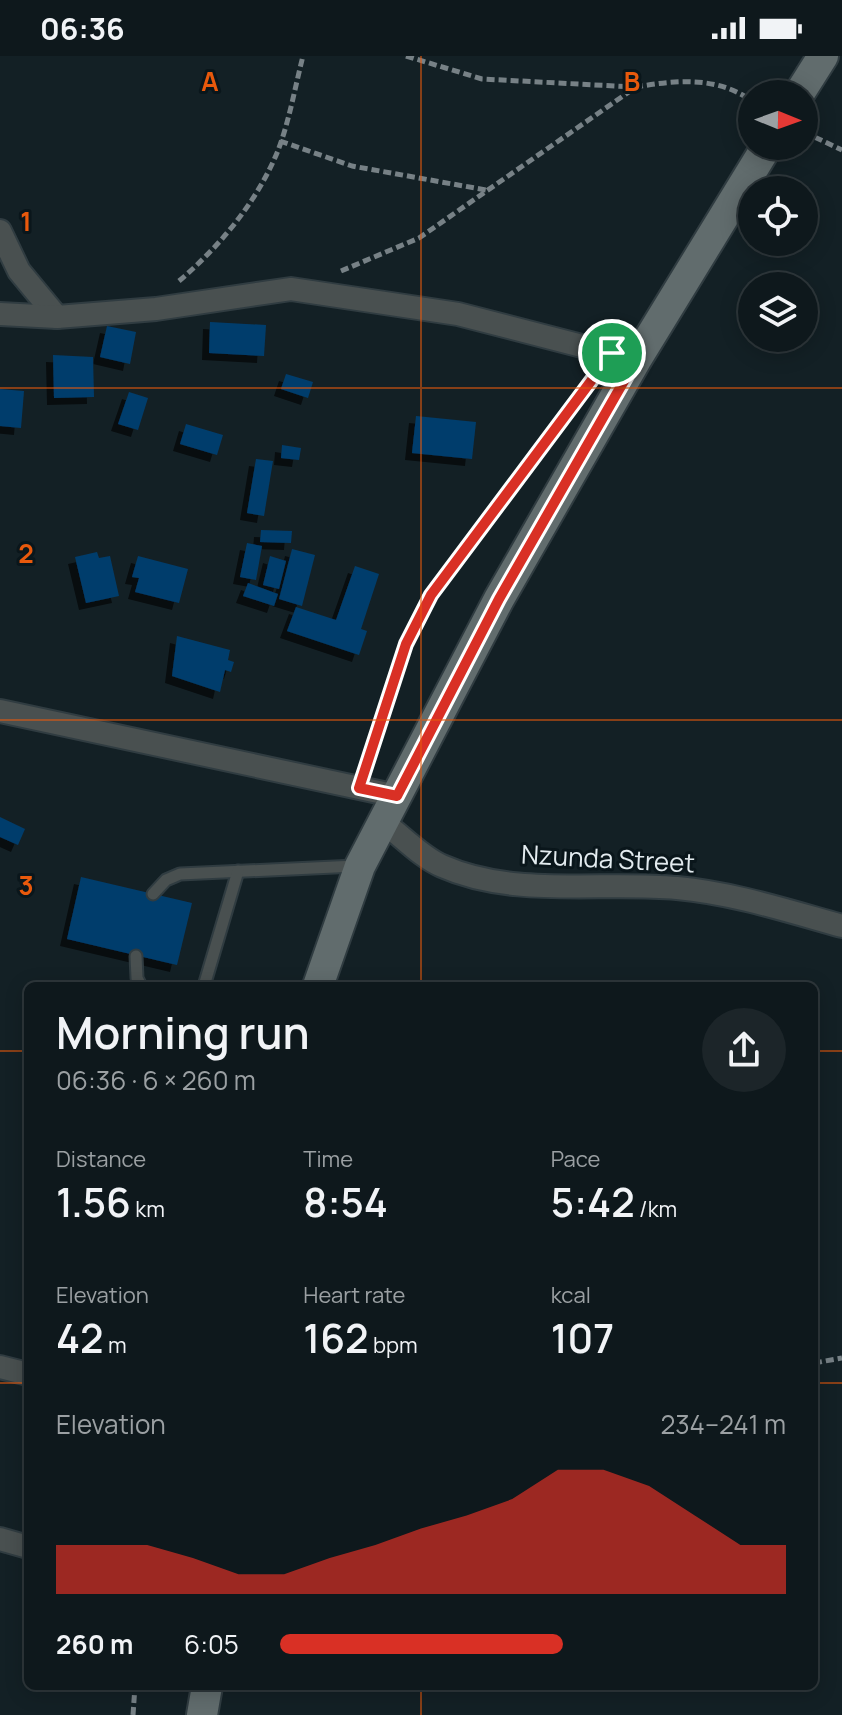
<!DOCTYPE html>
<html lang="en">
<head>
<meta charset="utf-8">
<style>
	:root { --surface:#0e181c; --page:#1c2529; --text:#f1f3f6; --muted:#9ba0a3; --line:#2e373b; --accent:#d93025 }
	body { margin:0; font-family:Manrope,sans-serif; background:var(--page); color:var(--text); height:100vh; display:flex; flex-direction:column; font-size:30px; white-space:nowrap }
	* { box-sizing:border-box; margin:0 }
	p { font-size:26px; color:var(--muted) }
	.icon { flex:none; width:44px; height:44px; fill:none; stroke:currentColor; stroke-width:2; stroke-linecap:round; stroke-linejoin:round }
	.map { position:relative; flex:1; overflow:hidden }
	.drawer { position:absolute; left:24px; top:926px; width:794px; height:708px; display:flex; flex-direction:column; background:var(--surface); border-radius:12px; box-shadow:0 4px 20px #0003,0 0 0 2px var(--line) }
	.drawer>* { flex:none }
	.needle { width:52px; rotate:91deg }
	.tools { position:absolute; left:738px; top:24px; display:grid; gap:16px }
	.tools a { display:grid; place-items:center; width:80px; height:80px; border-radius:50%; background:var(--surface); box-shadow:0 4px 20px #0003,0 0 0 2px var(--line); font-size:40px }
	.pin { position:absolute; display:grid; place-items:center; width:68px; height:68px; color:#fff; margin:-34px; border:4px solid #fff; border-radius:50%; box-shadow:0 2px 8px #0007 }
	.round { display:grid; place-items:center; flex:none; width:84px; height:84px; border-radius:42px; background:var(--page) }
	.overview { display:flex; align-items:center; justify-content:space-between; height:136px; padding:0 32px }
	h1 { font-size:44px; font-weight:600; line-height:60px }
	.figures { display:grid; grid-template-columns:repeat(3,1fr); gap:12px; height:136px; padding:8px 32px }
	.figures div { display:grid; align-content:center }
	.figures b { font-size:40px; font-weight:600 }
	.figures small { font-size:22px; font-weight:400 }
	.figures p { font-size:22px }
	.chart { height:224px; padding:16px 32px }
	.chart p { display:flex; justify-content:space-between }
	.chart svg { width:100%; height:144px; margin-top:8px; fill:var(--accent); opacity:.7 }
	ul { padding:0 32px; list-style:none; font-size:26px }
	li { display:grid; grid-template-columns:128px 96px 1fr; align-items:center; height:60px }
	li i { height:20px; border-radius:10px; background:var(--accent) }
	.status { display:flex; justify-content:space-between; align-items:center; height:56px; padding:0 40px; background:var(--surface); direction:ltr }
	.status svg { height:22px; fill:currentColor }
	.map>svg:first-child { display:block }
</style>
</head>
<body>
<div class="status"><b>06:36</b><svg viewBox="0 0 49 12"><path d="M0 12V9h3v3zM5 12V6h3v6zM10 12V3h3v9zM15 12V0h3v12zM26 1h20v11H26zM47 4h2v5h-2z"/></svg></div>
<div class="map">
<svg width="842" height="1659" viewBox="0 0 842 1659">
	<defs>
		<filter id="shadow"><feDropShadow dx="-7" dy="7" stdDeviation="0" flood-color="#0009"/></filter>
	</defs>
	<rect width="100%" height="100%" fill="#132025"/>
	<g fill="#003d6c" filter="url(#shadow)">
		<polygon points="210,266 266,269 264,300 209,297"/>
		<polygon points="107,270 136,276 130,308 100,301"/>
		<polygon points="53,299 93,301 94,341 54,342"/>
		<polygon points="286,318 313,326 308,342 281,333"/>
		<polygon points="0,333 24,335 21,372 0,370"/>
		<polygon points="129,336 148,342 138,374 118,368"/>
		<polygon points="416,360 476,366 472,403 412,397"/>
		<polygon points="186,368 223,379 217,399 180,388"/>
		<polygon points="282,389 301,392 299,404 281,402"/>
		<polygon points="256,403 273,405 264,460 247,457"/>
		<polygon points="261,474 292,475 291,487 260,486"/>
		<polygon points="247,487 262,490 256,524 240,521"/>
		<polygon points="292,493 315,499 302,550 279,543"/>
		<polygon points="97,496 99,502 110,500 119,540 86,547 75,501"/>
		<polygon points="138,500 188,513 179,547 135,536 139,522 132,521"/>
		<polygon points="270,500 286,505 279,533 263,529"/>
		<polygon points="355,510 379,518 361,573 367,575 359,599 287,575 296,551 336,564"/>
		<polygon points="248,527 278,538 274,550 243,540"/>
		<polygon points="177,580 230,594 228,604 234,606 231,616 225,614 220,636 172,620"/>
		<polygon points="0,761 25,773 18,789 0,781"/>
		<polygon points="81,821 192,847 177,909 67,883"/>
	</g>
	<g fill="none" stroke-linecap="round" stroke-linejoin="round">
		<g stroke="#303c41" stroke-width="15">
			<g id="service">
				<polyline points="153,838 166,824 180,818 356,810"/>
				<polyline points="136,900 137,922 141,930"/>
				<polyline points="204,930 238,815"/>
			</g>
		</g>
		<g stroke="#303c41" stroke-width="26">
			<g id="minor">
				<polyline points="0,175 19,215 57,261"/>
				<polyline points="0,258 57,261 156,253 291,233 458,258 636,304"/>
				<polyline points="0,655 397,740"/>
				<path d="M384,767C402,780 421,801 442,810C514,842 600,825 677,832C733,837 788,855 842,870"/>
				<polyline points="0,1311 28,1318"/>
				<polyline points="0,1483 28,1491"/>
			</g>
		</g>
		<g stroke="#303c41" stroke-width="34">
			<g id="secondary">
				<polyline points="799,38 823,0"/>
				<polyline points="318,930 360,810 499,543 636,304 767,90"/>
				<polyline points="202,1659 207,1630"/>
			</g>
		</g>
		<g stroke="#778186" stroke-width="5" stroke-dasharray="8 4" stroke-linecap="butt">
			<polyline points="406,0 482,23 635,31"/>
			<polyline points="804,76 842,94"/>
			<polyline points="280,85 352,110 486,134"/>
			<path d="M341,215L419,182L636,31C676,24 717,20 752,45"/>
			<path d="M179,225C220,190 256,147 277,97C289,67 295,31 303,0"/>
			<polyline points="366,711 406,588 431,539 571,357"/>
			<polyline points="814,1307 842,1302"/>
			<polyline points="133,1659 135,1630"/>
		</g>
		<use href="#service" stroke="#495050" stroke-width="11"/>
		<use href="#minor" stroke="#495050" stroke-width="22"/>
		<use href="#secondary" stroke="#616c6d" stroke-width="30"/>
	</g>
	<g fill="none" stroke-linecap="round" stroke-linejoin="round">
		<g stroke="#fff" stroke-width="16">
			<polygon id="route" points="612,297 636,304 499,543 397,740 359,732 406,588 431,539"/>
		</g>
		<use href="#route" stroke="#d93025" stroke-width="10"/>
	</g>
	<path fill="none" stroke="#e8590c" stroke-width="2" stroke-opacity="0.55" d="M421,0V930M0,332H842M0,664H842M0,995H28M814,995H842M0,1327H28M814,1327H842M421,1630V1659"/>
	<g text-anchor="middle" stroke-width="6" stroke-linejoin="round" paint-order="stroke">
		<g font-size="26" fill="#e3ebef" stroke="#0a161b">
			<text transform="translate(608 803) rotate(3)" y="9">Nzunda Street</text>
		</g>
	</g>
	<g font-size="26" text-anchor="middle" font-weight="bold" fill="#e8590c" stroke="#0a161b" stroke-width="6" stroke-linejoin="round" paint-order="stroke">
		<text x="210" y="35">A</text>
		<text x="632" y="35">B</text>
		<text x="26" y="175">1</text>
		<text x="26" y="507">2</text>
		<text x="26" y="839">3</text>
	</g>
</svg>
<div class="tools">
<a><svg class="needle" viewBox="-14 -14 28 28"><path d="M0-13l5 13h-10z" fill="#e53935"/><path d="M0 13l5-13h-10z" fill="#9ba0a3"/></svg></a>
<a><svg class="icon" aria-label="locate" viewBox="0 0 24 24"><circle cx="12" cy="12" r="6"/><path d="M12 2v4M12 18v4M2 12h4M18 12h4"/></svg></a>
<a><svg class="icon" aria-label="layers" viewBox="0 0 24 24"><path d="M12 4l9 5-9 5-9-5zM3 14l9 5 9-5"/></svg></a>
</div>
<div class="pin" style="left:612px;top:297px;background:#1e9e55"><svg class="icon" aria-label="arrive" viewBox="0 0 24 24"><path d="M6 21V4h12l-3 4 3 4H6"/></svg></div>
<section class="drawer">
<div class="overview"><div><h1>Morning run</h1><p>06:36 · 6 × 260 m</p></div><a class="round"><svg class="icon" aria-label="share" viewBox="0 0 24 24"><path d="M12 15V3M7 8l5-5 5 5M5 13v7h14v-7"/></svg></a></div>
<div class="figures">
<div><p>Distance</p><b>1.56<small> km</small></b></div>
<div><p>Time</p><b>8:54</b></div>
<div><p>Pace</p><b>5:42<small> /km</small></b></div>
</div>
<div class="figures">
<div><p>Elevation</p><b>42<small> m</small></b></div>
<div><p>Heart rate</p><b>162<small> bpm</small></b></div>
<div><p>kcal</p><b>107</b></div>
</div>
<div class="chart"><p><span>Elevation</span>234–241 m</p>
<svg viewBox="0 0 160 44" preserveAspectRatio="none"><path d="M0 44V29L10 29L20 29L30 33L40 38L50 38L60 33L70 29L80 24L90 20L100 15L110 6L120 6L130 11L140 20L150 29L160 29V44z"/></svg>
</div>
<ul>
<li><b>260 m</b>6:05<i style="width:56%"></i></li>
</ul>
</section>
</div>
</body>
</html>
